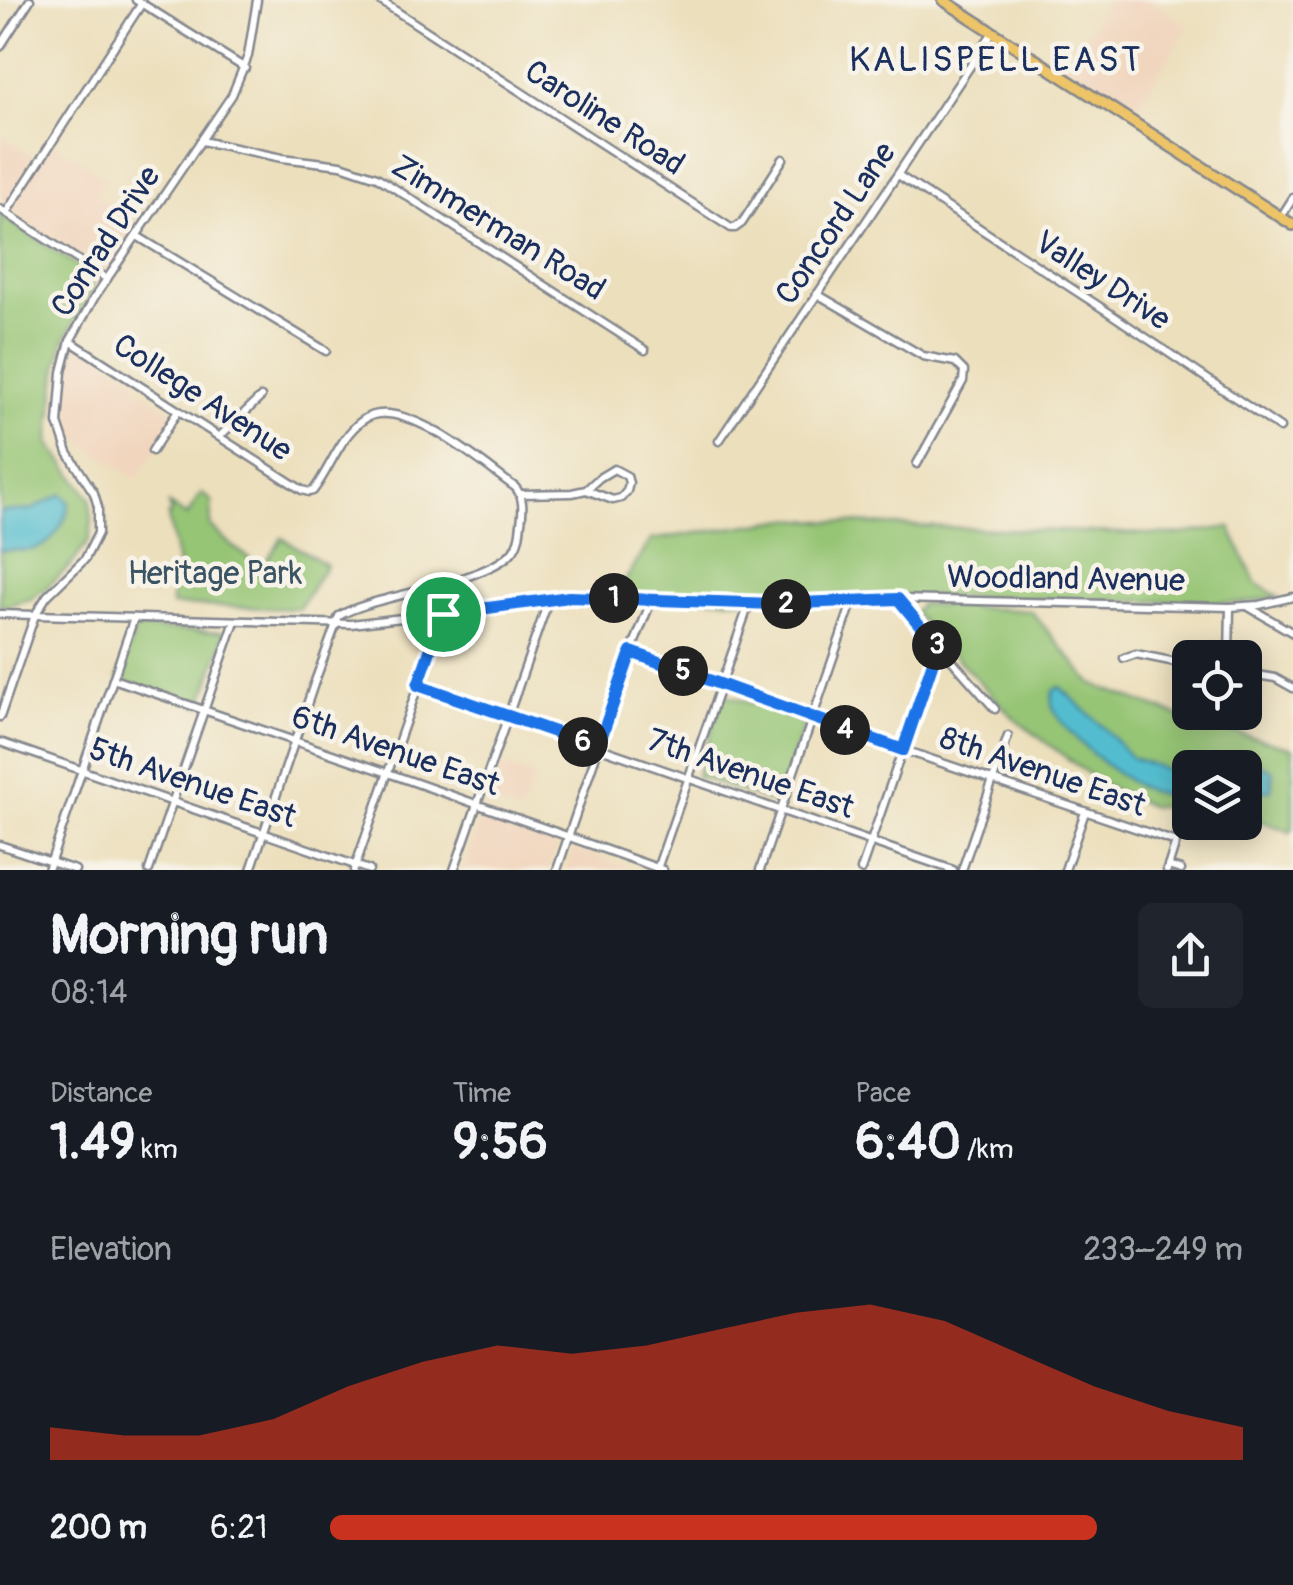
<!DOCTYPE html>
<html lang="en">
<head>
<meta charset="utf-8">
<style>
	:root { --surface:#171b24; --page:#20242c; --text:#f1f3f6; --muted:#9ea1a6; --accent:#c8321e }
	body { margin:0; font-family:Pangolin,sans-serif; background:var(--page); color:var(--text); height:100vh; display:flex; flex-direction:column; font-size:38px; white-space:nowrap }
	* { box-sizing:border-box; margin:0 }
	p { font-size:32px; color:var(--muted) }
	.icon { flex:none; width:55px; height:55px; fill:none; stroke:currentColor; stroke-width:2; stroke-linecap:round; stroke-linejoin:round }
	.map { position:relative; height:870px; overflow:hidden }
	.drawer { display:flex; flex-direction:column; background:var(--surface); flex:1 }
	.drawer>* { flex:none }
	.tools { position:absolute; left:1172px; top:640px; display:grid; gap:20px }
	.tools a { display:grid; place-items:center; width:90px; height:90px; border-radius:15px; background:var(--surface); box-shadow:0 5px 25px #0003; font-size:50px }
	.pin { position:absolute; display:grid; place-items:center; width:85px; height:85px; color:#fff; margin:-42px; border:5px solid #fff; border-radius:50%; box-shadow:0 2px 10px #0007 }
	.km { position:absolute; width:50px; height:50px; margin:-25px; border-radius:50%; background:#222; color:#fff; font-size:28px; line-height:50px; text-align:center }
	.round { display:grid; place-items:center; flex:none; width:105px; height:105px; border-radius:15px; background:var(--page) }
	.headline { display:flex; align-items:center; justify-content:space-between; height:170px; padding:0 50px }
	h1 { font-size:55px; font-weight:700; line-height:75px }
	.figures { display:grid; grid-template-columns:repeat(3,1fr); gap:15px; height:170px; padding:10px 50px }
	.figures div { display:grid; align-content:center }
	.figures b { font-size:50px; font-weight:700 }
	.figures small { font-size:28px; font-weight:400 }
	.figures p { font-size:28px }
	.chart { height:280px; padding:20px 50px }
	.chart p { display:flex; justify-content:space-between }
	.chart svg { width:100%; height:180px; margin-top:10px; fill:var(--accent); opacity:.7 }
	ul { padding:0 50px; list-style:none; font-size:32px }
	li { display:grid; grid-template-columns:160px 120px 1fr; align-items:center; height:75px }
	li i { height:25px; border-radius:12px; background:var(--accent) }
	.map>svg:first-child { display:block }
</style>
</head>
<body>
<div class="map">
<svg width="1293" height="870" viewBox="0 0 1293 870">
	<rect width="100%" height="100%" fill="#f7f3e8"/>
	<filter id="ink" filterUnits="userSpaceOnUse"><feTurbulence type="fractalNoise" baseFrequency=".01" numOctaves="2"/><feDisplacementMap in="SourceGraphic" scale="20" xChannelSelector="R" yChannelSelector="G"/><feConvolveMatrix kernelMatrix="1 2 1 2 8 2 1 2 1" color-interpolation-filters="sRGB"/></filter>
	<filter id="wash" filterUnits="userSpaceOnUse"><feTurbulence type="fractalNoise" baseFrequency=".0048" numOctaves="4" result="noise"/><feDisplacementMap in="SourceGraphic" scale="40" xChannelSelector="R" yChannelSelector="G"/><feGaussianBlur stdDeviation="2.25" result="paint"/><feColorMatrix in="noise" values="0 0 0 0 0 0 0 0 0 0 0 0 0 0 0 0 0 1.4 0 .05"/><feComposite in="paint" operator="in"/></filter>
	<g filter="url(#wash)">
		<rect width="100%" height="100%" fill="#ecdfbc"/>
		<g fill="#f1d5bd">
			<polygon points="1108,0 1149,0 1189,26 1133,113 1064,68"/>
			<polygon points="0,135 36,158 48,140 107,178 96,196 139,223 106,275 0,206"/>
			<polygon points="76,341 137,379 134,386 178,416 137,479 63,430 67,383"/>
			<polygon points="500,765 534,777 521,813 487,801"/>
			<polygon points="481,816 558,842 548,870 463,870"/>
			<polygon points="574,848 636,870 566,870"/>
		</g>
		<g fill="#96c574" stroke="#587a69" stroke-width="2.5">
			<polygon points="0,215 77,265 91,276 93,286 90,295 65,339 58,364 49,443 90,498 92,522 89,540 73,563 46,588 30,599 2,607 0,607"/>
			<polygon points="201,493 212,501 210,526 232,546 262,567 282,538 326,565 299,609 172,605 172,584 180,575 168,516 171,512 169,505 187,516"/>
			<polygon points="789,519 888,525 1173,535 1230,527 1255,582 1278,597 1240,603 845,595 752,600 616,595 651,540"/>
			<polygon points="920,604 1031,611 1092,684 1192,721 1293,748 1293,829 1291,832 1245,815 1245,768 1190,768 1190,810 1149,806 1100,783 1015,719 914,613"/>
			<polygon points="136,628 226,632 201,706 118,679"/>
			<polygon points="724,694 805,722 777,804 696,776"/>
		</g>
		<g fill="#52bdcf" stroke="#367696" stroke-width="2.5">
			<path d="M62,494L69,502C67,520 53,545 35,549C23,552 11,549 0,551V512L31,510Z"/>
			<path d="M1060,687L1104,728L1132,758L1174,772L1190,770V795C1178,796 1162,795 1150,791C1121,781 1065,735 1053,707C1050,700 1052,698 1053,691Z"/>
			<polygon points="1264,766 1273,771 1271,790 1245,791 1245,768 1221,767"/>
		</g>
	</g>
	<g filter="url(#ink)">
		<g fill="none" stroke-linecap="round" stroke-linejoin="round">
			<g stroke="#84878d" stroke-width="11">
				<g id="minor">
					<polyline points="136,0 245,68"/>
					<polyline points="379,0 731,228 735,228 742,223 783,159"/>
					<polyline points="0,47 30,0"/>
					<polyline points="202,141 282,158 341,165 377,177 645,350"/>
					<polyline points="898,175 1108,312 1280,428"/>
					<polyline points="0,209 107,279"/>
					<polyline points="6,213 142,3"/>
					<polyline points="1281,217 1293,198"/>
					<polyline points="137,236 326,351"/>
					<polyline points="817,294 923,356 955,362 964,371 963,381 917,464"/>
					<path d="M70,341L302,490L309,492L313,491C330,469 340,436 363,420C400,392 484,465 515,487C524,497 523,510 521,523C520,533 519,544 512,552C493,576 406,593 375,602C363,606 350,609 339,616L314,684L251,870"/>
					<polyline points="219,437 261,397"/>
					<polyline points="719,441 993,32"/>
					<polyline points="152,451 178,411"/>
					<polyline points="521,494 572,493 586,490 613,500 621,498 627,491 629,483 627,476 614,469 599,478 586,490"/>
					<polyline points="898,599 995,709"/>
					<polyline points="1247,606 1293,633"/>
					<polyline points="0,614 351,624 580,597 749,604 898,599 1230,607 1259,605 1293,597"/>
					<polyline points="631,652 812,719 1176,842 1167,870"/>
					<polyline points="1124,658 1136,654 1190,665"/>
					<polyline points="1229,658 1230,607"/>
					<polyline points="1245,673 1275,678 1293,688"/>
					<polyline points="113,679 388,773 663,870"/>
					<polyline points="418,685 953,870"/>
					<polyline points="0,717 35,615 47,596 85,559 98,533 98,507 94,493 68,453 58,423 62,372 70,341 94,298 232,95 248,56 257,0"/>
					<polyline points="0,742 369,870"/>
					<polyline points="0,845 75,870"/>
					<polyline points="1168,866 1181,870"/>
					<polyline points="657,869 749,604"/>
					<polyline points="48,870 134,618"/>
					<polyline points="149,870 235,621"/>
					<polyline points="354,870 443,614"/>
					<polyline points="454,870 549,599"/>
					<polyline points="557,870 631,652 652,599"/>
					<polyline points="760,870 853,600"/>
					<polyline points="861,870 938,647"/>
					<polyline points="962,870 1008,736"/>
					<polyline points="1065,870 1085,812"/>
				</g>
			</g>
			<g stroke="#84878d" stroke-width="14">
				<polyline id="major" points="943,0 1293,225"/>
			</g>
			<use href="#minor" stroke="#fff" stroke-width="6"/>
			<use href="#major" stroke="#eec469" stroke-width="9"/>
		</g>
	</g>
	<g fill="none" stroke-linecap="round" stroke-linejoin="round" filter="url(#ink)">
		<g stroke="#fff" stroke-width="20">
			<polygon id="route" points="569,597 775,604 898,599 938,647 903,750 631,652 598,747 418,685 443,614"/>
		</g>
		<use href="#route" stroke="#1a73e8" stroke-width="12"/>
	</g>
	<g text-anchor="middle" stroke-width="9" stroke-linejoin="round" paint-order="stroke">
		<g font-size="32" fill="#1b2f5e" stroke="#f7f3e8">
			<text transform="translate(605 117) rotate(33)" y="11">Caroline Road</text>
			<text transform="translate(835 223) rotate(-56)" y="11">Concord Lane</text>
			<text transform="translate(499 227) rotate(32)" y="11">Zimmerman Road</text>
			<text transform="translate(105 241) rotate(-57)" y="11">Conrad Drive</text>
			<text transform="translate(1103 280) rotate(33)" y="11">Valley Drive</text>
			<text transform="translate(203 397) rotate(33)" y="11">College Avenue</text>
			<text transform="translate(1066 578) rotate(1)" y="11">Woodland Avenue</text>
			<text transform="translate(396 750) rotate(19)" y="11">6th Avenue East</text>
			<text transform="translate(1043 771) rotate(19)" y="11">8th Avenue East</text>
			<text transform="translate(751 773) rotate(19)" y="11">7th Avenue East</text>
			<text transform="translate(193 782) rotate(19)" y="11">5th Avenue East</text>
		</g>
		<g font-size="32" fill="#3a5464" stroke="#f7f3e8">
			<text x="215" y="584">Heritage Park</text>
		</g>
		<g font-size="35" letter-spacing="2.5" fill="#1b2f5e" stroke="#f7f3e8">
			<text x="996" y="71">KALISPELL EAST</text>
		</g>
	</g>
</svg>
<div class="tools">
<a><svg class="icon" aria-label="locate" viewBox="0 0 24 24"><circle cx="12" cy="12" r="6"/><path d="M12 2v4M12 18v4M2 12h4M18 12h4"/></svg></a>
<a><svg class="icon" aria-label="layers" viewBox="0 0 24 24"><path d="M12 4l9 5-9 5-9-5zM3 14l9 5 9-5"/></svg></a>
</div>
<div class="pin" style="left:443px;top:614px;background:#1e9e55"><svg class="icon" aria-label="arrive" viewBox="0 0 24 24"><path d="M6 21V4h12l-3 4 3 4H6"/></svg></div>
<b class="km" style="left:614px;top:598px">1</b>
<b class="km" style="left:786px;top:604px">2</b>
<b class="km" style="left:937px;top:645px">3</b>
<b class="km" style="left:845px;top:730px">4</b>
<b class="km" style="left:683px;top:671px">5</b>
<b class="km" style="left:583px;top:742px">6</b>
</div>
<section class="drawer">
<div class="headline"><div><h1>Morning run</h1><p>08:14</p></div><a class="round"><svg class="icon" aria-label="share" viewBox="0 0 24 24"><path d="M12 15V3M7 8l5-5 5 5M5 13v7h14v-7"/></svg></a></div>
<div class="figures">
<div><p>Distance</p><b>1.49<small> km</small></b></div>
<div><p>Time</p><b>9:56</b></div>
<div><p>Pace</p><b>6:40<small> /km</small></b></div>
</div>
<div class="chart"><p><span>Elevation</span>233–249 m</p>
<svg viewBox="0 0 160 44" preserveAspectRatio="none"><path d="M0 44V36L10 38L20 38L30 34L40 26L50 20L60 16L70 18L80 16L90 12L100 8L110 6L120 10L130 18L140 26L150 32L160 36V44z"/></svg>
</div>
<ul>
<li><b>200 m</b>6:21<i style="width:84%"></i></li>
</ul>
</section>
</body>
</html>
